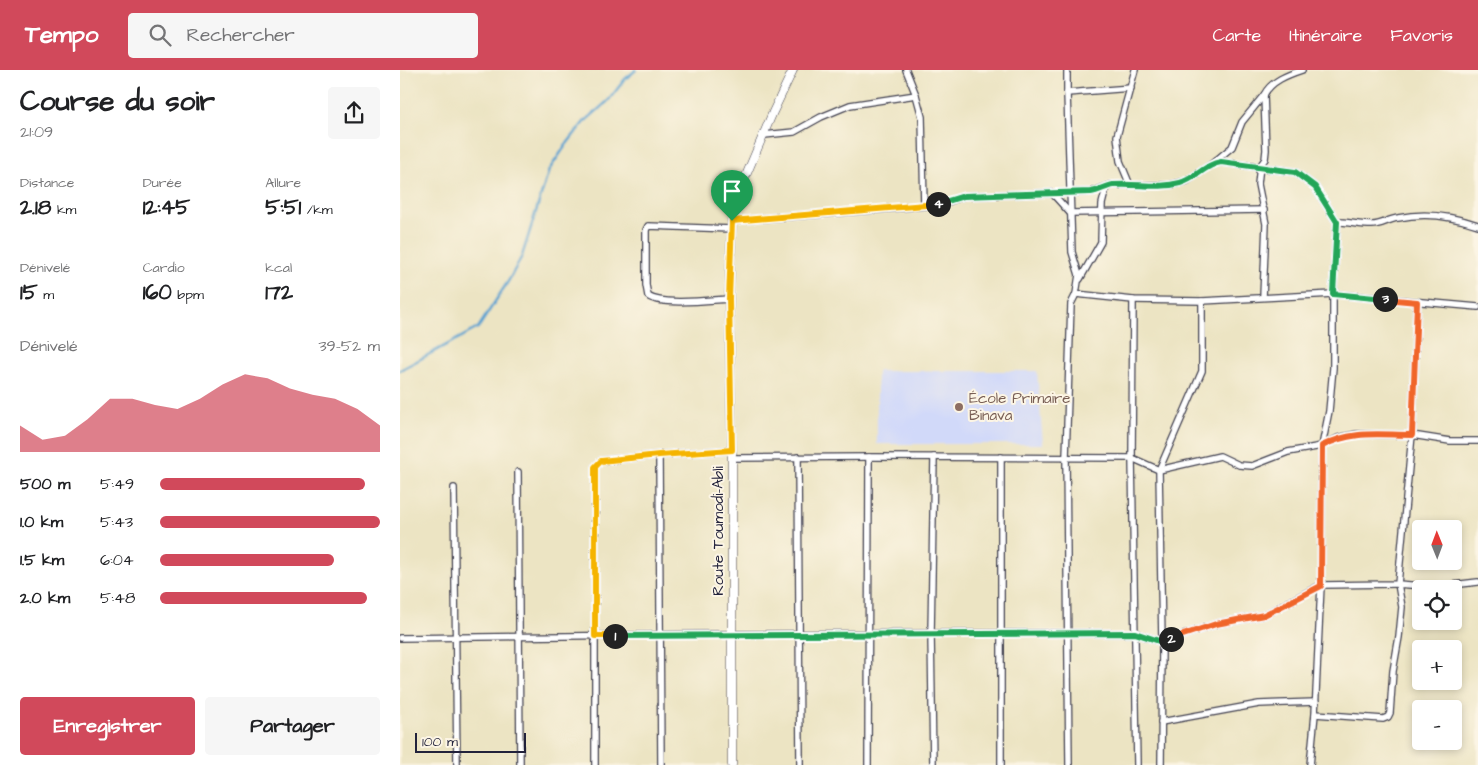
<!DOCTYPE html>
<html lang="fr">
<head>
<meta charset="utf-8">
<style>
	:root { --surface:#fff; --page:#f6f6f6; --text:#202124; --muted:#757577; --accent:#d1495b }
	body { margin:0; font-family:"Architects Daughter",sans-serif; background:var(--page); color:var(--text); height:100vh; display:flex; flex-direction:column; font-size:19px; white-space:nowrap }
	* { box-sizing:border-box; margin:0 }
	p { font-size:16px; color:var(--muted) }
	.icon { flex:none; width:28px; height:28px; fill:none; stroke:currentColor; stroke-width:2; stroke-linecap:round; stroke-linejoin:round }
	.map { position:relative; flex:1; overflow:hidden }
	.details { display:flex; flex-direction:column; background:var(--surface); width:400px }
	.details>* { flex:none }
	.needle { width:32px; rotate:359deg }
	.controls { position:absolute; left:1012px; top:450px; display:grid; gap:10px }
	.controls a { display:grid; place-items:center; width:50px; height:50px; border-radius:5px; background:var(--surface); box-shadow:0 2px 8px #0003; font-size:25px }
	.scale { position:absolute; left:15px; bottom:12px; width:111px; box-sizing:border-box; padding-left:5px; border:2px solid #22223b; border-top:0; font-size:14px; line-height:18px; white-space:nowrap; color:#22223b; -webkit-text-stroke:4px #fcf5e5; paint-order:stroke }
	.pin { position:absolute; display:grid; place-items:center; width:42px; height:42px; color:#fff; margin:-51px -21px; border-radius:50% 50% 50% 0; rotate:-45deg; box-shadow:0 0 5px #0007 }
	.pin .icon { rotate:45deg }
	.km { position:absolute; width:25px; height:25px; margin:-12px; border-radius:50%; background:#222; color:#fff; font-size:14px; line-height:25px; text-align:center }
	.round { display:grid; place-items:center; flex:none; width:52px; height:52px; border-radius:5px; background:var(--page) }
	.head { display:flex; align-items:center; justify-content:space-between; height:85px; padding:0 20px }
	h1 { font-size:28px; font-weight:700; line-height:38px }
	.stats { display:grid; grid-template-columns:repeat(3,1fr); gap:8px; height:85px; padding:5px 20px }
	.stats div { display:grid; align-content:center }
	.stats b { font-size:21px; font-weight:700 }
	.stats small { font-size:14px; font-weight:400 }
	.stats p { font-size:14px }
	.chart { height:140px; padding:10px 20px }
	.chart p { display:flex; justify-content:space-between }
	.chart svg { width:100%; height:90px; margin-top:5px; fill:var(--accent); opacity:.7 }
	.action { display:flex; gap:10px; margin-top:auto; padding:10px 20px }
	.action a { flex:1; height:58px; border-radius:5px; background:var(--accent); color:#fff; font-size:20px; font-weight:700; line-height:58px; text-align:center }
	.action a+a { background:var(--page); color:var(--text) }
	ul { padding:0 20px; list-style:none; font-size:16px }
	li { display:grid; grid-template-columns:80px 60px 1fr; align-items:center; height:38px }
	li i { height:12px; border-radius:6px; background:var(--accent) }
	header { display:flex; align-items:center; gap:30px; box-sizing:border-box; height:70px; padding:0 25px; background:var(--accent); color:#fff }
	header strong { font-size:24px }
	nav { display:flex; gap:28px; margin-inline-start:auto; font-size:18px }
	.search { width:350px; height:45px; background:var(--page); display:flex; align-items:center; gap:12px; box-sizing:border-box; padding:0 18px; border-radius:5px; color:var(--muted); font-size:19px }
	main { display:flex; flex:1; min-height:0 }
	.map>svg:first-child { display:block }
</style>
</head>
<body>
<header>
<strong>Tempo</strong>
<div class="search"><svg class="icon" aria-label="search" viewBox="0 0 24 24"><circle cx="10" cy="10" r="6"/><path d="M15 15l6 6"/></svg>Rechercher</div>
<nav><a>Carte</a><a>Itinéraire</a><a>Favoris</a></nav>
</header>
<main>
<section class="details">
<div class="head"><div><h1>Course du soir</h1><p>21:09</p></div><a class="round"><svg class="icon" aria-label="share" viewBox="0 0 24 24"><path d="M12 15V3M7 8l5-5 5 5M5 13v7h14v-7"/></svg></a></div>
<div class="stats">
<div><p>Distance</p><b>2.18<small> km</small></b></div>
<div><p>Durée</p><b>12:45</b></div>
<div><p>Allure</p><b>5:51<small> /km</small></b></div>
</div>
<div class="stats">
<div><p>Dénivelé</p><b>15<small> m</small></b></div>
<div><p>Cardio</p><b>160<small> bpm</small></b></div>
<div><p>kcal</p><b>172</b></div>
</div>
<div class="chart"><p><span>Dénivelé</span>39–52 m</p>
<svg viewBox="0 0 160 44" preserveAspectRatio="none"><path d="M0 44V31L10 38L20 36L30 28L40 18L50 18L60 21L70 23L80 18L90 11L100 6L110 8L120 13L130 16L140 18L150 23L160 31V44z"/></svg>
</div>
<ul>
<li><b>500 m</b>5:49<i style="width:93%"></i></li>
<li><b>1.0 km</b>5:43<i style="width:100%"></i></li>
<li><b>1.5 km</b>6:04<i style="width:79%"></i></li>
<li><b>2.0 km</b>5:48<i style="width:94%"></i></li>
</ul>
<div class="action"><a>Enregistrer</a><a>Partager</a></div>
</section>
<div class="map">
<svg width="1078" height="695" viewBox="0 0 1078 695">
	<rect width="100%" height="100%" fill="#fcf5e5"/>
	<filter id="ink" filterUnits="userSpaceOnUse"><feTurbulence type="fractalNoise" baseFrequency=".02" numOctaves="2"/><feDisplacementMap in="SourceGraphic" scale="10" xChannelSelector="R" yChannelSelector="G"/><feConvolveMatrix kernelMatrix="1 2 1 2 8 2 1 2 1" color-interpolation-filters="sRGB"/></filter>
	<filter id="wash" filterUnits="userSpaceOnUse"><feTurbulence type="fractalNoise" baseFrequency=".0096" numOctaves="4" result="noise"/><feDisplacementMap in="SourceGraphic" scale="20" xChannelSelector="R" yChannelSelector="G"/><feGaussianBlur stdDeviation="1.12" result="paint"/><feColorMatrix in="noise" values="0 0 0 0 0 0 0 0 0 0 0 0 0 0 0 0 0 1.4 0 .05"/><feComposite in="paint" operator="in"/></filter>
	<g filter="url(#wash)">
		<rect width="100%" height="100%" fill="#ece4c3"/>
		<polygon fill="#d1d9f9" points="477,301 637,301 643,374 477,374"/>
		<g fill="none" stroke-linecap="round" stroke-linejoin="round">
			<polyline stroke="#5aa2d1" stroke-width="2.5" points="0,300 78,258 109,210 122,186 149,100 166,75 184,52 208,31 225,9 236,0"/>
		</g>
	</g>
	<g filter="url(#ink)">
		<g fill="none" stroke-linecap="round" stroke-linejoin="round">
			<g stroke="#403f4f" stroke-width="8">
				<g id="minor">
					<polyline points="506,0 516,25 522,47 524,136"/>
					<polyline points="667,23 731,18"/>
					<polyline points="364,65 394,62 421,47 450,35 516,25"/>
					<polyline points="814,92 832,77 842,52 864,25"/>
					<polyline points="730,115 720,91 717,66 735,0"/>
					<polyline points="652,123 670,143 864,140"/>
					<polyline points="332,151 524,136 545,133 564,126 691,122 711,115 770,115 787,111 813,93 821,92 895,102 915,117 937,152 933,224 802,231 733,230 676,224 679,205 672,182 667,23 667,0"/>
					<path d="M937,152C948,152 960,155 972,155C981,155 989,149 998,148C1025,142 1052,146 1078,155"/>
					<polyline points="680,209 701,172 702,134 706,118"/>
					<path d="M863,227L866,154L858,114L860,96L865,89L866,80L864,25C871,11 887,5 902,0"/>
					<path d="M329,229C311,230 261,236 248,226L246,215V160L248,156L332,159"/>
					<polyline points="733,230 732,388 737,695"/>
					<polyline points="1017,232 1012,365 1050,371 1078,371"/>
					<polyline points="259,385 261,695"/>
					<polyline points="398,387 400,695"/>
					<polyline points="118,402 120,695"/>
					<polyline points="54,418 57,695"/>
					<polyline points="0,568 331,564 735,563 762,572 816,554 864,545 921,515 998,514 1012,365 957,364 938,368 922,376 888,382 852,396 839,395 820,386 759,400 732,388 469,387 332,388"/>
					<polyline points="915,644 983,649 988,647 990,643 993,601 999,567 1002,537 998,514 1035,517 1078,512"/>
					<polyline points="761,652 859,634 916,632"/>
					<polyline points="195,695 195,397 201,391 259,385 332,380"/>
					<polyline points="468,695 469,387"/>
					<polyline points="533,695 531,564 534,387"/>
					<polyline points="601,695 601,387"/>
					<polyline points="669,695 666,387 671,234 676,224"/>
					<polyline points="761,695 762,572 759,400 802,301 802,231"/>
					<polyline points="910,695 915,644 921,515 922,376 929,341 933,298 933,224 1078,237"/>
				</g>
			</g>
			<g stroke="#403f4f" stroke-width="9">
				<polyline id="tertiary" points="332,695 332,388 329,229 332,151 334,137 339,122 373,42 393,0"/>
			</g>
			<use href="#minor" stroke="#fff" stroke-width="5.5"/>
			<use href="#tertiary" stroke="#fff" stroke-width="8"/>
		</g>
	</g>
	<g fill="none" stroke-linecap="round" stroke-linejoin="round" filter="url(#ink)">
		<g stroke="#fff" stroke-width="10">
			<polyline id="split-1" points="215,566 195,566 195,397 201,391 259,385 332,380 329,229 332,151"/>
		</g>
		<g stroke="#fff" stroke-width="10">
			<polyline id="split-2" points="215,566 735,563 762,572 771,569"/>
		</g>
		<g stroke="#fff" stroke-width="10">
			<path id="split-3" d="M771,569L816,554L864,545L921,516L922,376C953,360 978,365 1012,365L1017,232L985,229"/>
		</g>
		<g stroke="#fff" stroke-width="10">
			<path id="split-4" d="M538,134L564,126L691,122C699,121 706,116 713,115C736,113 758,119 780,113C796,109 805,94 821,92L895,102L915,117L937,152L933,224L985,229"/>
		</g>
		<g stroke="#fff" stroke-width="10">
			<polyline id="split-5" points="332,151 538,134"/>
		</g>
		<use href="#split-1" stroke="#f5b400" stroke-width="6"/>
		<use href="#split-2" stroke="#22a559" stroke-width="6"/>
		<use href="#split-3" stroke="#f0652b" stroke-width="6"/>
		<use href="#split-4" stroke="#22a559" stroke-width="6"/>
		<use href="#split-5" stroke="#f5b400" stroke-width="6"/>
	</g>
	<circle fill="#8d6e63" stroke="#fcf5e5" stroke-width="2" cx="559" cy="337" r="5"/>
	<g text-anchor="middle" stroke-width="4" stroke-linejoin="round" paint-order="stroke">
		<g font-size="15" fill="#785e54" stroke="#fcf5e5" text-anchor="start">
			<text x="569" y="333">École Primaire<tspan x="569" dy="17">Binava</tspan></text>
		</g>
		<g font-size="15" fill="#22223b" stroke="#fcf5e5">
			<text transform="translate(318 461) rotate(-90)" y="5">Route Toumodi-Abli</text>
		</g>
	</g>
</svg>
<div class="controls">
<a><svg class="needle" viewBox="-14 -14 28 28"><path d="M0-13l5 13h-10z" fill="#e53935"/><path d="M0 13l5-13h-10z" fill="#757577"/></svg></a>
<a><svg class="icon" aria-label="locate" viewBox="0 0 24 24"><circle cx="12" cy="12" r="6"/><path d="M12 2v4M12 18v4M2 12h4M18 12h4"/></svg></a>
<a>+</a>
<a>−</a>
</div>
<div class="scale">100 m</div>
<div class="pin" style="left:332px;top:151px;background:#1e9e55"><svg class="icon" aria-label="arrive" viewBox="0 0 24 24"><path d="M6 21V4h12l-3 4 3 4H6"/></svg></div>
<b class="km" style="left:215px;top:566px">1</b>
<b class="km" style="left:771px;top:569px">2</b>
<b class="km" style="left:985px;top:229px">3</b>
<b class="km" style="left:538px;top:134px">4</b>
</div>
</main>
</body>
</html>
